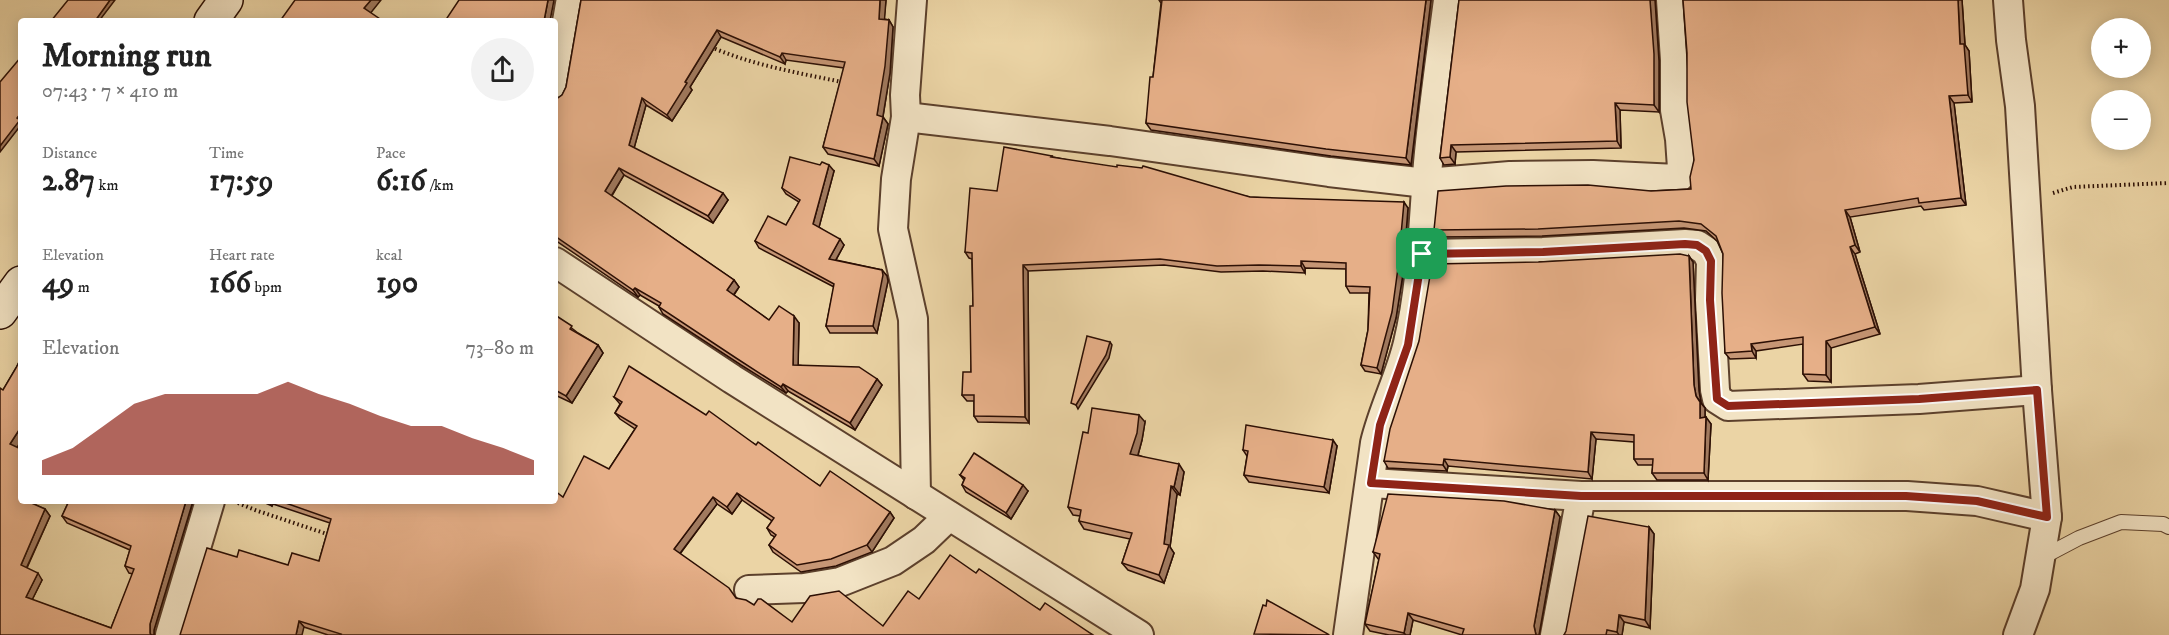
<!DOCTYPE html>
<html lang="en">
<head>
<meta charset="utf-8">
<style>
	:root { --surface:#fff; --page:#f2f2f2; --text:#222; --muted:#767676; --accent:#8f2418 }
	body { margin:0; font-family:"IM FELL DW Pica",serif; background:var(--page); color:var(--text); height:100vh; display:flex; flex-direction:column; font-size:22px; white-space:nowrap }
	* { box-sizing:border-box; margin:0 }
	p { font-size:20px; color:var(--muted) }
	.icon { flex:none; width:33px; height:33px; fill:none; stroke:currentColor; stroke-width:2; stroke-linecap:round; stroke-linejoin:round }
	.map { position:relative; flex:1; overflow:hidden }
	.side { position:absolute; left:18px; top:18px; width:540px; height:486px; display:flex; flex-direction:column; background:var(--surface); border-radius:6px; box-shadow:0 3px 15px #0003 }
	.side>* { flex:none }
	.controls { position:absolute; left:2091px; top:18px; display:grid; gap:12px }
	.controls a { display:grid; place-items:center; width:60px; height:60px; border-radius:50%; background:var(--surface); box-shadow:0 3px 15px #0003; font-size:30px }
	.pin { position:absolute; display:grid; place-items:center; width:51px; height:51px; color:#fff; margin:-26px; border-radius:12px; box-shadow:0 3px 9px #0006 }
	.round { display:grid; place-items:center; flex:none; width:63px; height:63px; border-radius:32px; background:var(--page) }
	.overview { display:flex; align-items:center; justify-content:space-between; height:102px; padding:0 24px }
	h1 { font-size:33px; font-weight:700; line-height:45px }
	.stats { display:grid; grid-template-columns:repeat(3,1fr); gap:9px; height:102px; padding:6px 24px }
	.stats div { display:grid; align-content:center }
	.stats b { font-size:30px; font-weight:700 }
	.stats small { font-size:16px; font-weight:400 }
	.stats p { font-size:16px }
	.chart { height:168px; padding:12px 24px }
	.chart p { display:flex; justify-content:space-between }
	.chart svg { width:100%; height:108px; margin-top:6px; fill:var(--accent); opacity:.7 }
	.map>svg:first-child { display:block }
</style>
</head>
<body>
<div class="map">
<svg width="2169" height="635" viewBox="0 0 2169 635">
	<rect width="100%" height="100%" fill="#ebd4a5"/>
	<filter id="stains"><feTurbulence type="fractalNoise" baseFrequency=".00333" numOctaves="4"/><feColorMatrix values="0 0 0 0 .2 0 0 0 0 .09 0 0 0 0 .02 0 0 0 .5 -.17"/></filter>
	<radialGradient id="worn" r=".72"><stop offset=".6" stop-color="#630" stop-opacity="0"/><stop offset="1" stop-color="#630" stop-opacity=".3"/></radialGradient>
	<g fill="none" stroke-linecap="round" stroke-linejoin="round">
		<g stroke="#5c402c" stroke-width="16">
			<polyline id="service" points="2041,558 2079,538 2121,522 2163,524 2169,527"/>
		</g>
		<g stroke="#5c402c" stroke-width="32">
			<g id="minor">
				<polyline points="912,0 905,95 906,117 896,179 893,229 913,319 916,495"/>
				<polyline points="2008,0 2011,40 2020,106 2037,390 2047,517 2035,589 2018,635"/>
				<polyline points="555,91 570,4"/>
				<polyline points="906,117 1110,141 1329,172 1426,183 1510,176 1593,175 1677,179 1681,175 1682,168 1680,139 1675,110 1675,60 1671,0"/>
				<polyline points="1422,254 1543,252 1685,244 1697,245 1706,251 1711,261 1710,300 1715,390 1717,399 1728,406 1919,399 2037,390"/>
				<polyline points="555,262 732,379 1139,635"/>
				<polyline points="1371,483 1581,496 1907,496 1977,501 2047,517"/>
				<polyline points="749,590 804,588 840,582 893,561 924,540 949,516"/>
				<polyline points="170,635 210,501"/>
				<path d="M1348,635L1375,443C1383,409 1400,377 1408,343C1422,284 1423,223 1428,163C1433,108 1441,54 1448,0"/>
				<polyline points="1555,635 1581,496"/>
			</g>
		</g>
		<g stroke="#2c0f04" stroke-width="36">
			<g id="secondary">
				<polyline points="211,21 226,0"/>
				<polyline points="0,312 21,283"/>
			</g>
		</g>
		<g stroke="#2c0f04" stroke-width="4" stroke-dasharray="1.5 3" stroke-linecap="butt">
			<path d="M711,47C752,65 799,73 842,82"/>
			<polyline points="2053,193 2073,187 2169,183"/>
			<polyline points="238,503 255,510 330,535"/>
		</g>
		<use href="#service" stroke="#f2e3c4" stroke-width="14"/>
		<use href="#minor" stroke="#f2e3c4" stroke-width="28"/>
		<use href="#secondary" stroke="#f2e3c4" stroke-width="33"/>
	</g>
	<g fill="#c69675" stroke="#2c0f04" stroke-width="1.5">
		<polygon points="581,0 886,0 884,19 889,20 893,27 890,73 883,117 888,124 879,166 828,154 823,147 844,68 786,60 785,64 721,37 690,87 692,90 672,121 646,105 634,148 728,200 713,223 624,175 612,196 734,280 739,287 734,295 769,320 799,323 798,365 877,379 882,385 855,430 788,391 786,393 741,365 663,314 659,307 659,306 640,295 638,297 555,240 555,100 562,95 566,87"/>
		<polygon points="1159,0 1431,0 1411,165 1331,156 1151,130 1146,123 1153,77 1161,3"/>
		<polygon points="1459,0 1655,0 1659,61 1659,112 1620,110 1621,148 1456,152 1455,164 1444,165 1440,158"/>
		<polygon points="1683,0 1962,0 1965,45 1969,51 1972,102 1954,103 1966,205 1924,210 1921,206 1850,217 1860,252 1855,254 1880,334 1831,348 1831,382 1808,381 1803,374 1803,344 1756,351 1756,358 1730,359 1725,353 1723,254 1717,241 1706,231 1684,228 1542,236 1439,237 1434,230 1651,191 1691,189 1694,160"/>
		<polygon points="1052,156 1053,157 1250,197 1408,208 1403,274 1396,318 1381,374 1365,371 1361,365 1368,330 1369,293 1350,293 1346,286 1346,269 1305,268 1305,273 1263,271 1221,272 1164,265 1028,271 1029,423 978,422 974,416 974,401 967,401 962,395 971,372 973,306 972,259 969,258 965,252 997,191"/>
		<polygon points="834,171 819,227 844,245 836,260 882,270 887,276 888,281 877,333 830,333 826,326 834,287 759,248 755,241 786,225 799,202 786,194 782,188"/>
		<polygon points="1689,256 1693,262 1699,391 1701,403 1705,408 1705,417 1711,424 1708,480 1657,480 1652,473 1653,465 1638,465 1634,459 1634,442 1596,439 1592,479 1448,466 1447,471 1388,468 1384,461 1539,262"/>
		<polygon points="555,315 578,333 598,345 603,353 572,403 555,395"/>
		<polygon points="21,358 21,441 17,447 31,503 45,509 50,516 27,568 42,580 32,600 111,628 133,574 129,573 125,566 130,550 67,523 62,516 69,501 193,501 154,630 154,635 0,635 3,390 16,368"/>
		<polygon points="614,397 706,415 756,445 820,486 890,512 894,518 872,552 836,566 801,572 773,552 769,545 775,537 771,535 767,528 772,521 742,500 732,514 717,504 680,554 736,598 792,622 883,626 919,599 976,573 1040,610 1093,635 328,635 304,627 237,557 288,565 319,561 330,523 273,504 272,506 261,501 555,501 563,497 609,469 635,429 620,419 615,413 620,404"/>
		<polygon points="1145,422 1142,440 1138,455 1184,472 1180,495 1177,494 1170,547 1174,553 1164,583 1128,570 1122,563 1130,539 1084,529 1079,521 1080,516 1073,515 1068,507"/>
		<polygon points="1337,446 1329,493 1249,482 1244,475 1247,456 1243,450"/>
		<polygon points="960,475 1028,491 1011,519 966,492 962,485 964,480"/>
		<polygon points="1555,510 1560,517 1539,635 1462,635 1413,620 1410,635 1389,635 1370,631 1365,624 1379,560 1373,552"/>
		<polygon points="1649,527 1654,534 1650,628 1624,622 1622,635 1564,635"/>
	</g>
	<g fill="#a17a5f" stroke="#2c0f04" stroke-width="1.5">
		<polygon points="110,0 115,0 99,21 95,21"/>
		<polygon points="371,0 381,0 369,15 364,8"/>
		<polygon points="548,0 554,0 550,21 544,21"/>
		<polygon points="880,0 886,0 884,26 879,19"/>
		<polygon points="1426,0 1431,0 1411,165 1406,158"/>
		<polygon points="1650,0 1655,0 1659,61 1659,112 1654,105"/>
		<polygon points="1958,0 1962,0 1965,45 1969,51 1972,102 1968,95 1960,44"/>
		<polygon points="889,20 893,27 890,73 882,122 877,115"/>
		<polygon points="717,30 721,37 690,87 692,90 672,121 667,115 685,82"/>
		<polygon points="782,53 786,60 785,64 780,57"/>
		<polygon points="1949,96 1954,103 1966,205 1961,198"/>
		<polygon points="642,98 646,105 633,152 629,145"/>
		<polygon points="1615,103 1620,110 1621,148 1617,141"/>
		<polygon points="21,113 21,125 0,152 0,146"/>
		<polygon points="883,117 888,124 879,166 874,159"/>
		<polygon points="1451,145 1456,152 1455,164 1450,157"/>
		<polygon points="829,165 834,171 818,231 813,224"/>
		<polygon points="619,168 624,175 610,198 605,191"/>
		<polygon points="723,193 728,200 713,223 708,216"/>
		<polygon points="1404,202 1408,208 1403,274 1396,318 1381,374 1377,368"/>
		<polygon points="1845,210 1850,217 1860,252 1855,245"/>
		<polygon points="840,239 844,245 833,265 829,259"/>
		<polygon points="1850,247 1855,254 1880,334 1875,327"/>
		<polygon points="1689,256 1693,262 1699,391 1701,403 1696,396 1694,385"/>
		<polygon points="1301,261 1305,268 1305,273 1301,266"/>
		<polygon points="1023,265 1028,271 1029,423 1025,417"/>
		<polygon points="882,270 887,276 888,281 877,333 873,326"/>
		<polygon points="734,280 739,287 732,297 727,290"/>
		<polygon points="635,288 640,295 638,297 633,290"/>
		<polygon points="794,316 799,323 798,372 793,365"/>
		<polygon points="1826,341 1831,348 1831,382 1826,375"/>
		<polygon points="1110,342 1112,345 1109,358 1078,409 1076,405"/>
		<polygon points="1751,344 1756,351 1756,358 1752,351"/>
		<polygon points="598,345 603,353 572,403 566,396"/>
		<polygon points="877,379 882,385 855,430 850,423"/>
		<polygon points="783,384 788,391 786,393 781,387"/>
		<polygon points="1700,402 1705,408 1705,424 1700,418"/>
		<polygon points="1139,415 1145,422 1142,440 1136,462 1130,454"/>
		<polygon points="1706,417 1711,424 1708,480 1704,473"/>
		<polygon points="21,427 21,441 15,451 10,444"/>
		<polygon points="1591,432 1596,439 1592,479 1588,472"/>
		<polygon points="1333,440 1337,446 1329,493 1324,487"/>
		<polygon points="1444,459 1448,466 1447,471 1443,465"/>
		<polygon points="1179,464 1184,472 1180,495 1174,487"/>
		<polygon points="1023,485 1028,491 1011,519 1006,513"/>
		<polygon points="1171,486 1177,494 1170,547 1174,553 1164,583 1159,575 1164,544"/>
		<polygon points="737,493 742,500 732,514 727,507"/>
		<polygon points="713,497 717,504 678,556 674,549"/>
		<polygon points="186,501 193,501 154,630 154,635 151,635 150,633 150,624"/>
		<polygon points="268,501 271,501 273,504 272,506"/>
		<polygon points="45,509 50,516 25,571 21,565"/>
		<polygon points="1555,510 1560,517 1539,635 1536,635 1534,626"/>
		<polygon points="890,512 894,518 872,552 867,545"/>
		<polygon points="1649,527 1654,534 1650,628 1645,620"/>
		<polygon points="38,573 42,580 30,604 26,597"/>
		<polygon points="1408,613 1413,620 1410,635 1406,635 1404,633"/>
		<polygon points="1619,615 1624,622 1622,635 1619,635 1617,632"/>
		<polygon points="299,621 304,627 302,635 296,635"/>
	</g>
	<g fill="#e6af88" stroke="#2c0f04" stroke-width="1.5">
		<polygon points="68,0 110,0 95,21 51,21"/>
		<polygon points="295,0 371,0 364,8 383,21 280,21"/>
		<polygon points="459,0 548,0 544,21 445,21"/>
		<polygon points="581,0 880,0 879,19 889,20 885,66 877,115 883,117 874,159 823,147 845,62 782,53 780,57 717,30 685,82 687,83 667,115 642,98 629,145 723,193 708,216 619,168 605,191 734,280 727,290 769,320 779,306 794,316 793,365 859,367 877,379 850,423 783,384 781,387 736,358 659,307 661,303 635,288 633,290 555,236 555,100 562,95 566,87"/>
		<polygon points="1162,0 1426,0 1406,158 1326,149 1146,123 1150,77 1153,77"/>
		<polygon points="1459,0 1650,0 1654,54 1654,105 1615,103 1617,141 1451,145 1450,157 1440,158"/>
		<polygon points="1683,0 1958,0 1960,44 1964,44 1968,95 1949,96 1961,198 1919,203 1918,198 1845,210 1855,245 1850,247 1875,327 1826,341 1826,375 1803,374 1803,337 1751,344 1752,351 1725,353 1722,293 1723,254 1716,236 1701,224 1679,221 1538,229 1434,230 1438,191 1506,186 1588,185 1651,191 1691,189 1690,177 1694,160 1687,102 1687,53"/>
		<polygon points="21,57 21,113 17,118 20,120 0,146 0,82"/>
		<polygon points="1004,147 1052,156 1051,157 1117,167 1117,165 1142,168 1143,166 1250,197 1404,202 1398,268 1392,312 1377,368 1361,365 1368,330 1370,287 1346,286 1346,263 1301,261 1301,266 1259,265 1217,266 1160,259 1023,265 1025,417 974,416 974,395 962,395 963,372 971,372 970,306 973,306 972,253 965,252 970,188 997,191"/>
		<polygon points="790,157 820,165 822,162 829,165 813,224 840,239 829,259 882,270 883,275 873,326 826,326 834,284 755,241 768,216 786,225 800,200 782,188"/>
		<polygon points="1680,254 1689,256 1694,385 1696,396 1700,402 1700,418 1706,417 1704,473 1652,473 1653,459 1634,459 1634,435 1591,432 1588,472 1444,459 1443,465 1384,461 1390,429 1419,341 1432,264 1539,262"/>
		<polygon points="555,315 572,326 570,329 598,345 566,396 555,390"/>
		<polygon points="1087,336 1110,342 1106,355 1076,405 1071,403"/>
		<polygon points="21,358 21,427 10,444 21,449 21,501 27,501 45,509 21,565 38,573 26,597 111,628 134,569 125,566 131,546 62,516 69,501 186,501 150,624 150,633 151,635 0,635 0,388 3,390 16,368"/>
		<polygon points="629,366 706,415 709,411 756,445 758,442 820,486 830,471 890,512 867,545 831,559 797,565 769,545 776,535 767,528 774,518 737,493 727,507 713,497 674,549 729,588 736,598 746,600 754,605 758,599 761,599 792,622 810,596 839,591 883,626 908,591 919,599 950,555 976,573 979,569 1040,610 1045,603 1093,635 340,635 341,634 299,621 296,635 180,635 207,548 237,557 239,550 288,565 292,553 319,561 331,519 280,501 555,501 555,491 563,497 584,456 609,469 637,426 615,413 622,402 614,397"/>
		<polygon points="1092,408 1139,415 1137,433 1130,454 1179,464 1174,487 1171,486 1164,544 1169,545 1159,575 1122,563 1132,533 1079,521 1081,510 1068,507 1083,432 1088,433"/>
		<polygon points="1246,425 1333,440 1324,487 1244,475 1248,451 1243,450"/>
		<polygon points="974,453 1023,485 1006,513 962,485 965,478 960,475"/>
		<polygon points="1388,494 1504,501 1555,510 1534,626 1536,635 1462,635 1464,629 1408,613 1404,633 1365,624 1380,554 1373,552"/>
		<polygon points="1588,516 1649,527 1645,620 1619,615 1617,632 1607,630 1606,635 1564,635 1566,631"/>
		<polygon points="1267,600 1328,634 1329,635 1254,634 1263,605 1266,606"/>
	</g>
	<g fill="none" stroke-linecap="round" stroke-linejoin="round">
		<g stroke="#fff" stroke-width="12">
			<polygon id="route" points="1685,244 1697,245 1706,251 1711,261 1710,300 1717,399 1728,406 1919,399 2037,390 2047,517 1977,501 1906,496 1581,496 1371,483 1380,425 1408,345 1422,254 1543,252"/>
		</g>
		<use href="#route" stroke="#8f2418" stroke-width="8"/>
	</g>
	<rect width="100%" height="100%" filter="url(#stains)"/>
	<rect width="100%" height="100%" fill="url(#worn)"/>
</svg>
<div class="controls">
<a>+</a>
<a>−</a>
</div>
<div class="pin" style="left:1422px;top:254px;background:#1e9e55"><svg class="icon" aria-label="arrive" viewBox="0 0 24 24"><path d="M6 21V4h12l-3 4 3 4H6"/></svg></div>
<section class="side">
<div class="overview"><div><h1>Morning run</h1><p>07:43 · 7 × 410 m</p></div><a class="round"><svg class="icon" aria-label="share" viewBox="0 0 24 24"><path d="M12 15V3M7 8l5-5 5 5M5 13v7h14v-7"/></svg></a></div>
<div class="stats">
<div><p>Distance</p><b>2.87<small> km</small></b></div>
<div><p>Time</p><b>17:59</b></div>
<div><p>Pace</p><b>6:16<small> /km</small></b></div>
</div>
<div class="stats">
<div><p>Elevation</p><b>49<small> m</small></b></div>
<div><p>Heart rate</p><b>166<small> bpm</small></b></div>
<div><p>kcal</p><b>190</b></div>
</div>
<div class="chart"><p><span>Elevation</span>73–80 m</p>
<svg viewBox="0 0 160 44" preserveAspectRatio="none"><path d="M0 44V38L10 33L20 24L30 15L40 11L50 11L60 11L70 11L80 6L90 11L100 15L110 20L120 24L130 24L140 29L150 33L160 38V44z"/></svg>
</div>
</section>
</div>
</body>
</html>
